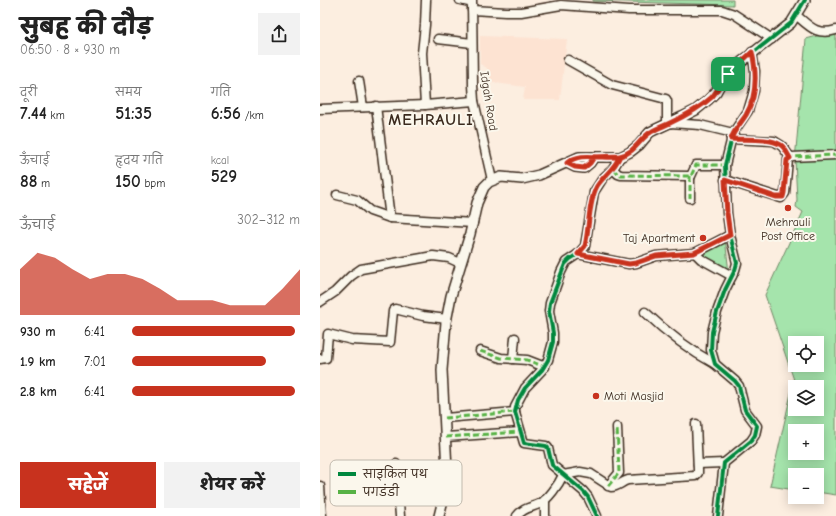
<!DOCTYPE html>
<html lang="hi">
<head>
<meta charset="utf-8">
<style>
	:root { --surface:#fff; --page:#f2f2f2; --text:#222; --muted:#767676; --accent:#c8321e }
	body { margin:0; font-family:"Comic Neue","Playpen Sans Deva",sans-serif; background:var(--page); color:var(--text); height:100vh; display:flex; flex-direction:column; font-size:15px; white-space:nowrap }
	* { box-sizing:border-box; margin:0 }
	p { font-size:13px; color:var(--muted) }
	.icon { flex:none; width:22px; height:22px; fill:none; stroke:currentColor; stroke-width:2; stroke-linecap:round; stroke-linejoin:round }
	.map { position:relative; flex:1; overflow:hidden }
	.details { display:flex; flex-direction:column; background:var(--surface); width:320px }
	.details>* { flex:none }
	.controls { position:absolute; left:468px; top:336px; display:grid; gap:8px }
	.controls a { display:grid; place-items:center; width:36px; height:36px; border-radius:0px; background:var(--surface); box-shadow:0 2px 10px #0003; font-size:20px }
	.pin { position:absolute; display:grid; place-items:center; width:34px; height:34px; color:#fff; margin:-17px; border-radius:8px; box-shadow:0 2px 6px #0006 }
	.round { display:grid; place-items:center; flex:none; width:42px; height:42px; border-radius:0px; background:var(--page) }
	.overview { display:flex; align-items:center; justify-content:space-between; height:68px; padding:0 20px }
	h1 { font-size:22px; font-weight:800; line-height:30px }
	.figures { display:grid; grid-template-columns:repeat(3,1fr); gap:6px; height:68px; padding:4px 20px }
	.figures div { display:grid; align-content:center }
	.figures b { font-size:17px; font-weight:800 }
	.figures small { font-size:11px; font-weight:400 }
	.figures p { font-size:11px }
	.chart { height:112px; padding:8px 20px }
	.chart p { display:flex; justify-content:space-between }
	.chart svg { width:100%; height:72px; margin-top:4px; fill:var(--accent); opacity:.7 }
	.cta { display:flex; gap:8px; margin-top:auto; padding:8px 20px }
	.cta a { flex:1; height:46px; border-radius:0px; background:var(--accent); color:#fff; font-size:16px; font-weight:800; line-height:46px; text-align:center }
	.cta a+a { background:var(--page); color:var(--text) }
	ul { padding:0 20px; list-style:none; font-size:13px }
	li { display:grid; grid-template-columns:64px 48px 1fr; align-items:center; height:30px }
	li i { height:10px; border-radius:5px; background:var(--accent) }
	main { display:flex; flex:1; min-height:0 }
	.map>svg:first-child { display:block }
</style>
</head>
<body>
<main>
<section class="details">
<div class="overview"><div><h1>सुबह की दौड़</h1><p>06:50 · 8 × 930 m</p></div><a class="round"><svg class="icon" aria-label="share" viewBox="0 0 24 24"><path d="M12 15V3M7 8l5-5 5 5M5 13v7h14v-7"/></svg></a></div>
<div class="figures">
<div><p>दूरी</p><b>7.44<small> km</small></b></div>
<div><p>समय</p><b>51:35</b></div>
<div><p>गति</p><b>6:56<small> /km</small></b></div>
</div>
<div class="figures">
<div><p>ऊँचाई</p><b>88<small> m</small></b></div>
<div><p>हृदय गति</p><b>150<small> bpm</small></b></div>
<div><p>kcal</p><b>529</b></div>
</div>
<div class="chart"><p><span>ऊँचाई</span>302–312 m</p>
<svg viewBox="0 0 160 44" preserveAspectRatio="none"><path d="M0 44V16L10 6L20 9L30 16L40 22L50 19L60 19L70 22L80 28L90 35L100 35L110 35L120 38L130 38L140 38L150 28L160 16V44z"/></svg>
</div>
<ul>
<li><b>930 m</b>6:41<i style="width:97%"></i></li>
<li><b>1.9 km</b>7:01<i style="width:80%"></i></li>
<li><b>2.8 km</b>6:41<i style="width:97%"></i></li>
</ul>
<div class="cta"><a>सहेजें</a><a>शेयर करें</a></div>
</section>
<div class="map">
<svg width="516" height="516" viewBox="0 0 516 516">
	<rect width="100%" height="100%" fill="#fceee0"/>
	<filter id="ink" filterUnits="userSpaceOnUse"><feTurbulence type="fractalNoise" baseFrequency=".025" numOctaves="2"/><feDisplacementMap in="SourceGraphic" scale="8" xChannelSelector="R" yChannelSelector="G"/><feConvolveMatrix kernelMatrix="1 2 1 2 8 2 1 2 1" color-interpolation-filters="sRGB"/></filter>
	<g filter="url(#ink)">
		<polygon fill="#fde3d2" points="160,36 247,39 240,100 203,100 205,87 168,82 167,68 160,64"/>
		<g fill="#a5e4ac" stroke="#708765" fill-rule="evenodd">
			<polygon points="273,0 413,0 413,5 273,1"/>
			<path d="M516,31V495L497,492V475H475V490L450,486L474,380L445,295L483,212L476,207L477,200L475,160L486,39ZM475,343H497V365H475ZM475,387H497V409H475ZM475,431H497V453H475Z"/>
			<polygon points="405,238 409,273 381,259 379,250"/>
		</g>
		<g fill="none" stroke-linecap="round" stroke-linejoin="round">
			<g stroke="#3b2a1e" stroke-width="11">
				<g id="minor">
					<polyline points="140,0 149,2 152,5"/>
					<polyline points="152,0 153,85 154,101 172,180"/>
					<polyline points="152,10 186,12 201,12 241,5 309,10 402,10 414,14 452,39"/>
					<path d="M476,15C490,27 497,36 516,30"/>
					<polyline points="118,39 152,43"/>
					<polyline points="248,60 292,85 346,99 347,101 347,124"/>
					<polyline points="39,81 43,107"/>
					<polyline points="105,105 102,53 105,25 106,0"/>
					<polyline points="56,106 70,218"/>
					<polyline points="0,109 105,105 154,101"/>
					<polyline points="350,123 380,125 413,133"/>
					<polyline points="411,139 454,141 462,146 470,157"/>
					<polyline points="293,169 298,174 301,175 368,176 371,176 376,165 405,165"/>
					<polyline points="370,176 370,198"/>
					<polyline points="405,180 461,198 465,193 468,159 472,157 515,155"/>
					<polyline points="17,195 37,200 50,211 70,218 153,223"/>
					<polyline points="375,253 381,259 412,276"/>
					<polyline points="258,254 309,264 316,263 336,256 375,253 410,235"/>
					<polyline points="0,302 15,292 31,276 41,269 113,256 129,258 140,263"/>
					<path d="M325,312C346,332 369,350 395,364"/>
					<polyline points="160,351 181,358 207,360 225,367"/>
					<polyline points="0,359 6,358 8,334 32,340 70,342 73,311 75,309 103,316 127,319"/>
					<polyline points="193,359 195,338"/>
					<polyline points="125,418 195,412"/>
					<polyline points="126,437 200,432"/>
					<polyline points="76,464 80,516"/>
					<polyline points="378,464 404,463"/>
					<polyline points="0,486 2,516"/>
					<polyline points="288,486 299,473 297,427"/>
					<polyline points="225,500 225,516"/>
					<path d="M197,516C203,508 210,508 219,504C228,500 239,484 243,475L260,472L271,474L291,487C298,487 301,482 308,480L375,476L378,473V470L376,424"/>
					<polyline points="277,516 268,497 263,491 232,465 228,448 226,446 204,443 195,412 195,407 205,388 222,370 228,360 233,342 233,333 229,311 230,303 241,272 246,262 258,254 265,246 274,192 283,178 293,169 300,157"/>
					<polyline points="398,516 404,463 431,441 435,435 437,426 425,410 419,386 415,381 395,364 391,350 392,332 397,312 405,290 415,270 417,263 410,235 407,213 405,165 413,133 428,111 434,91 435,71 432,52"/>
				</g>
			</g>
			<g stroke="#3b2a1e" stroke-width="12">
				<g id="tertiary">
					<polyline points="247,163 255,167 264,168 270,163 274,157"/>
					<polyline points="119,516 124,496 127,470 122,370 126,322 131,296 150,234 157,203 164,187 169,182 181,177 202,179 219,175 259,157 300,157 310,152 319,145 330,132 362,117 376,110 388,100 396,92 403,79 415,67 471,23 485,0"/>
				</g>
			</g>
			<use href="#minor" stroke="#fbf7ec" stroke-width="8"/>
			<use href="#tertiary" stroke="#fbf7ec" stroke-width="9"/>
			<g stroke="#57b245" stroke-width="3" stroke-dasharray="6 3" stroke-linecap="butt">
				<polyline points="411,139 454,141 462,146 470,157"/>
				<polyline points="293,169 298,174 301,175 368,176 371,176 376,165 405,165"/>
				<polyline points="370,176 370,198"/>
				<polyline points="405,180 461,198 465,193 468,159 472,157 515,155"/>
				<polyline points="160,351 181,358 207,360 225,367"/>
				<polyline points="125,418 195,412"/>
				<polyline points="126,437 200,432"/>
				<polyline points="288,486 299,473 297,427"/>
			</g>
			<g stroke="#fbf7ec" stroke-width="6">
				<g id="cycleway">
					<polyline points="258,254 309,264 316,263 336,256 375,253"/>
					<polyline points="277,516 268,497 263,491 232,465 228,448 226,446 204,443 195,412 198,400 205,388 222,370 228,360 233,342 233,333 229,311 230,303 245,264 250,259 258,254 265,246 273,199 277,187 293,169 300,157 315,149 330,132 362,117 376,110 388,100 396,92 403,79 415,67 471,23 485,0"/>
					<polyline points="398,516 404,463 431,441 435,435 437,426 425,410 419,386 415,381 395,364 391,350 392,332 397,312 405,290 415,270 417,263 410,235 407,213 405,165 413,133 428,111 434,91 435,71 432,52"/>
				</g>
			</g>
			<use href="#cycleway" stroke="#00873e" stroke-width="4"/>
		</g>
	</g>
	<g fill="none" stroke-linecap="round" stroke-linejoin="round" filter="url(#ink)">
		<g stroke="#fff" stroke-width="8">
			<path id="route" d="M408,74C402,81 398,90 392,97C380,108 365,116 350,123C344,126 337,128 331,132C319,139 316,152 300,156C282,161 262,150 247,163L255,167L264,168L270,163L274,157L300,156C294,170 284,175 277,186C269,200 269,226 266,241L265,246L258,254L309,264L316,263L336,256L374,253L410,235L407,213L405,180L456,197H463L464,193L467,160L470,158C467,153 465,148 461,145C450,137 424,140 411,139C414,130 421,123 426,115C437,96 437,74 432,52L408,74"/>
		</g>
		<use href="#route" stroke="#c8321e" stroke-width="5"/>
	</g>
	<g fill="#c8321e" stroke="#fbf7ec" stroke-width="1.5">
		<circle cx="468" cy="208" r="4"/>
		<circle cx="383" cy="238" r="4"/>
		<circle cx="276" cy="396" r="4"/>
	</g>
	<g text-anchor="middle" stroke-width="4" stroke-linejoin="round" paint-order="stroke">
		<g font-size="12" fill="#3b2a1e" stroke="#fbf7ec">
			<text transform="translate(169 101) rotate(81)" y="4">Idgah Road</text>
		</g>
		<g font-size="12" fill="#3b2a1e" stroke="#fbf7ec">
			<text x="468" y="226">Mehrauli<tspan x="468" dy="14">Post Office</tspan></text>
			<text x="375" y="242" text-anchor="end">Taj Apartment</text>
			<text x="284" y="400" text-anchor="start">Moti Masjid</text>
		</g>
		<g font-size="16" font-weight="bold" letter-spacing="1" fill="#3b2a1e" stroke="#fbf7ec">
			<text x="111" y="125">MEHRAULI</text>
		</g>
	</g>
	<rect x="10" y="460" width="132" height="46" rx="6" fill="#fbf7ec" stroke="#c1baae" stroke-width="1"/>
	<rect x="18" y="472" width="18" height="4" fill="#00873e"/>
	<rect x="18" y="490" width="18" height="4" fill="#57b245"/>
	<g font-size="11" fill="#3b2a1e">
		<text x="43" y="478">साइकिल पथ</text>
		<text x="43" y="496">पगडंडी</text>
	</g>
</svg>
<div class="controls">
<a><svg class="icon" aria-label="locate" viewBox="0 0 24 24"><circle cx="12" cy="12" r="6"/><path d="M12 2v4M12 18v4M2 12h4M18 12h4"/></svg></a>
<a><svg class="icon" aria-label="layers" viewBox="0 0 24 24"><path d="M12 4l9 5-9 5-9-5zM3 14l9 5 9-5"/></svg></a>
<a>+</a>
<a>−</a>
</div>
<div class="pin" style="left:408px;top:74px;background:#1e9e55"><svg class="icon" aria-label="arrive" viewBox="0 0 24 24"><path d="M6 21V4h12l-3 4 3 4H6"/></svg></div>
</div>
</main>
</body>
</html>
